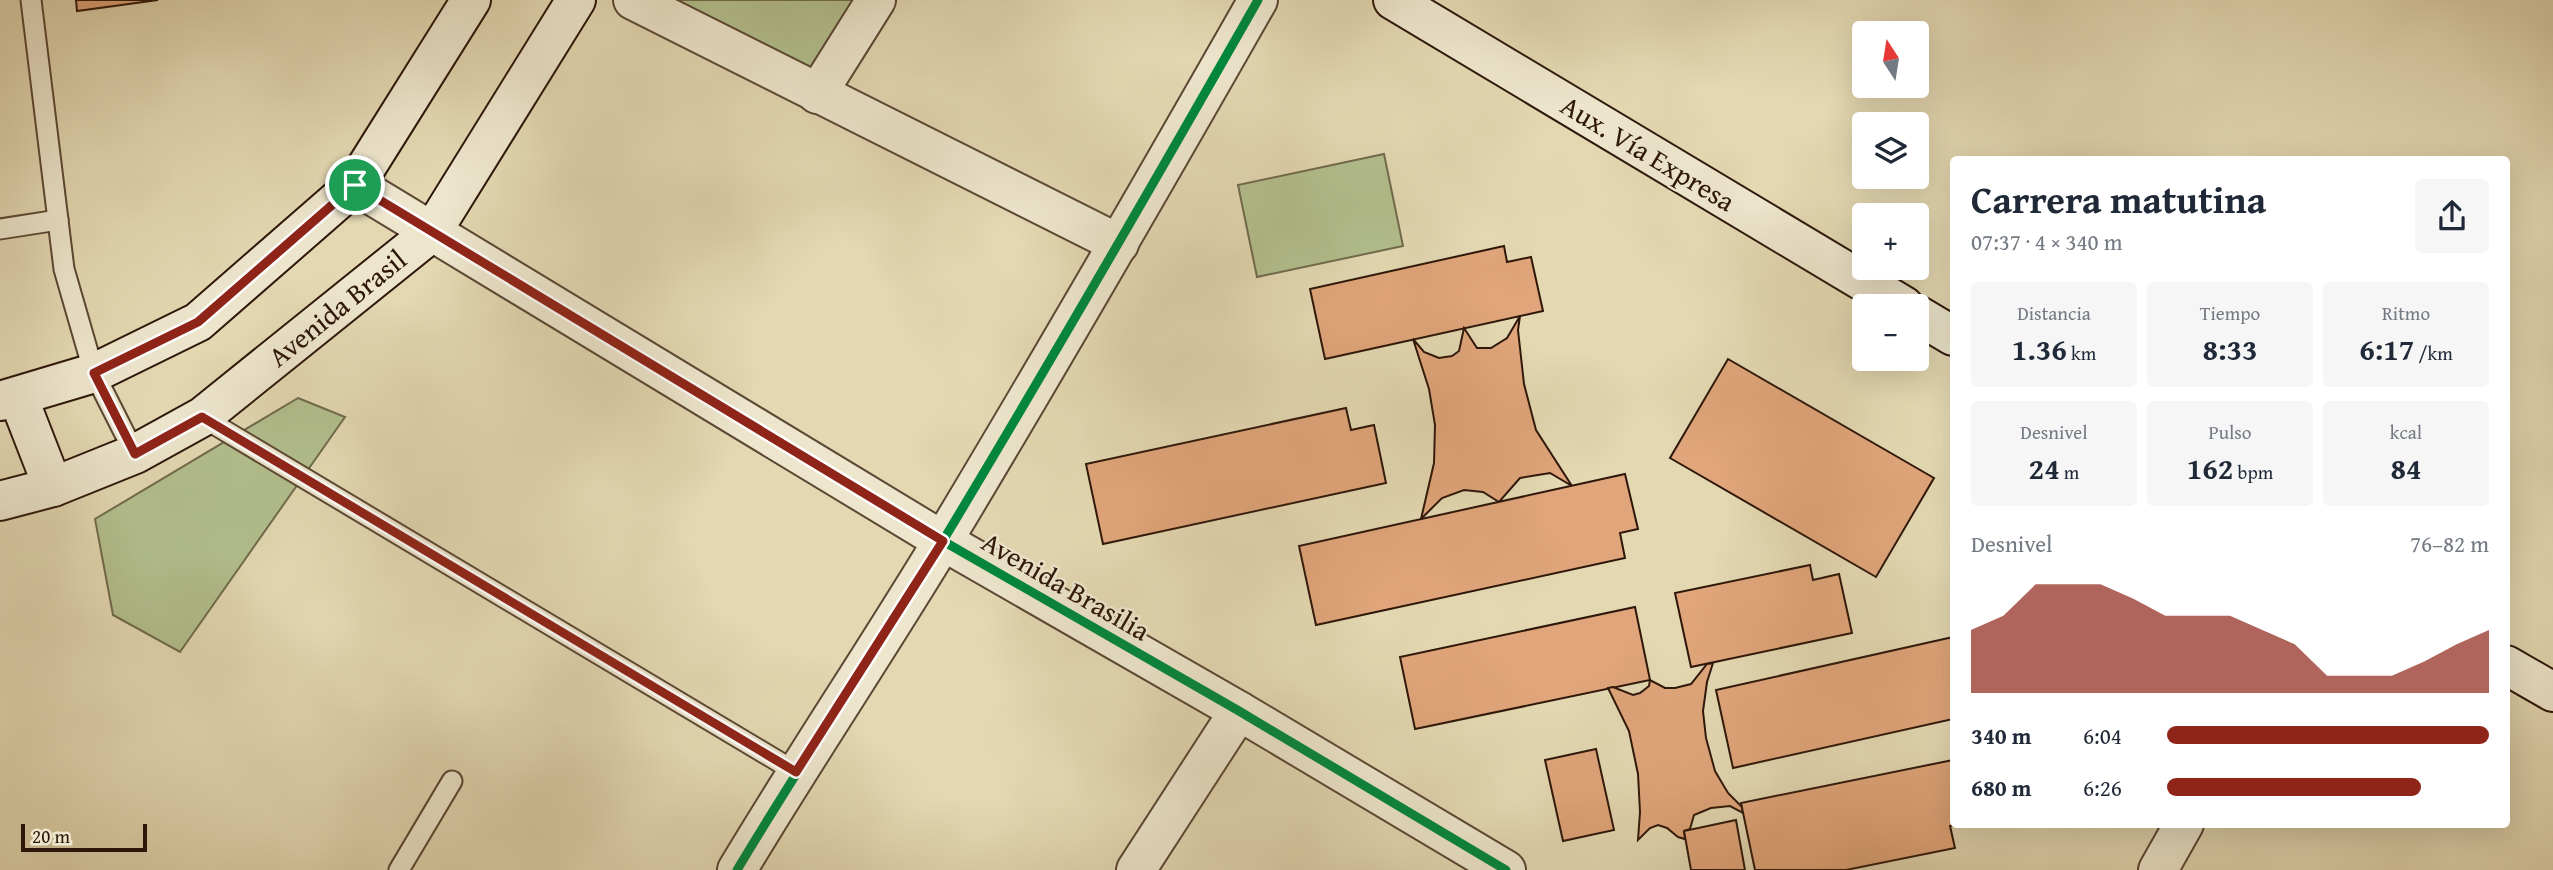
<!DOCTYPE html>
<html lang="es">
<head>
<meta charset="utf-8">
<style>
	:root { --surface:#fff; --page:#f6f6f7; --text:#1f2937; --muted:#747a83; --accent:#8f2418 }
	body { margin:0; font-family:"Gentium Book Plus",serif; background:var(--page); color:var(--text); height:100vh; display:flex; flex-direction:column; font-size:26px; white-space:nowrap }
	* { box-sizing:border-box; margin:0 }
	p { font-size:23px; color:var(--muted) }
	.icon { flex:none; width:38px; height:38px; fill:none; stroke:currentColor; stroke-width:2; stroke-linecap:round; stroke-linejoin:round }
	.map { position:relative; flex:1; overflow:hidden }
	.panel { position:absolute; left:1950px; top:156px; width:560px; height:672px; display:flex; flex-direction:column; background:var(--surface); border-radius:7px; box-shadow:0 7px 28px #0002 }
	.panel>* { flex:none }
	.needle { width:46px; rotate:348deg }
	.buttons { position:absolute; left:1852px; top:21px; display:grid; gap:14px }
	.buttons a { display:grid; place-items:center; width:77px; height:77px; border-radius:7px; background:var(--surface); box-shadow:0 7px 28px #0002; font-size:35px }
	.scale { position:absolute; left:21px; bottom:18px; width:126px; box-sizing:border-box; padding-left:7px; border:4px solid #2e170a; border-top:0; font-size:19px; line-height:24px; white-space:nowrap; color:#2e170a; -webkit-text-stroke:5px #ede6cd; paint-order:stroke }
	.pin { position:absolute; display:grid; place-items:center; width:60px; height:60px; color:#fff; margin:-30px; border:4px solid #fff; border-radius:50%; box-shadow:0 2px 7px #0007 }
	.round { display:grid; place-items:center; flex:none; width:74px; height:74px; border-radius:7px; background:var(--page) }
	.overview { display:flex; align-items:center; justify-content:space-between; height:119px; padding:0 21px }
	h1 { font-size:38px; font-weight:700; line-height:52px }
	.stats { display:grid; grid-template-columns:repeat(3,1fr); gap:10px; height:119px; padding:7px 21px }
	.stats div { display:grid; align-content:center; border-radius:7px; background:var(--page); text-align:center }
	.stats b { font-size:30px; font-weight:700 }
	.stats small { font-size:19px; font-weight:400 }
	.stats p { font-size:19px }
	.chart { height:196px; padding:14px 21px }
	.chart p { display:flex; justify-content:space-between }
	.chart svg { width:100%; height:126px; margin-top:7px; fill:var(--accent); opacity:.7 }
	ul { padding:0 21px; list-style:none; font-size:23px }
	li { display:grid; grid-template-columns:112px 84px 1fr; align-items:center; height:52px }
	li i { height:18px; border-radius:9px; background:var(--accent) }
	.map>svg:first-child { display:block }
</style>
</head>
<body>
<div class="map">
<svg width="2553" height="870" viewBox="0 0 2553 870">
	<rect width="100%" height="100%" fill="#e3d8b2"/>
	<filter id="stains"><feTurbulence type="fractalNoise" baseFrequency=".00286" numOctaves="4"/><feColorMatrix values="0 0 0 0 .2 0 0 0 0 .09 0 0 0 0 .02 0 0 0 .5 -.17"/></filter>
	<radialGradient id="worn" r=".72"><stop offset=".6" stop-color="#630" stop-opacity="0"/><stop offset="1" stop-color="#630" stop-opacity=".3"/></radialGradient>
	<g fill="#b2bf8d" stroke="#706b4c" stroke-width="2">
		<polygon points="660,0 854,0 806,80"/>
		<polygon points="1384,154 1403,246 1257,277 1238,185"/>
		<polygon points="298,398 345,417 180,652 113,615 95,519"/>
	</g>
	<g fill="#e0a57a" stroke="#2e170a" stroke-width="2">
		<polygon points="76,0 158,0 77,11"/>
		<polygon points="1504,246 1507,262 1531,257 1543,311 1325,359 1310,289"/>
		<polygon points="1520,316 1518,330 1524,384 1536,430 1572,486 1550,473 1520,478 1499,502 1483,492 1464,490 1442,498 1421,519 1434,463 1435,425 1429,389 1413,339 1424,352 1439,358 1452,356 1459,351 1464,328 1477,348 1491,348 1507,338"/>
		<polygon points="1728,359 1934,478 1876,577 1670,458"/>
		<polygon points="1346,408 1351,430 1374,425 1386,483 1103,544 1086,464"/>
		<polygon points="1625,474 1638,529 1620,533 1625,558 1316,625 1299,546"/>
		<polygon points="1810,565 1813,580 1839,574 1852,633 1691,667 1675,593"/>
		<polygon points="1635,607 1650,680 1415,729 1400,657"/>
		<polygon points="1953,637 1953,719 1733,768 1716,690"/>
		<polygon points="1713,663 1707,682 1703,711 1706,738 1715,771 1728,793 1742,807 1743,813 1730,806 1711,808 1694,815 1690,829 1684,831 1685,839 1678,837 1667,828 1658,825 1650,828 1638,840 1640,812 1638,774 1629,731 1608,688 1613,687 1633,695 1640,693 1649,686 1650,680 1665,688 1675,688 1691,684 1707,664"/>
		<polygon points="1596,749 1614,830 1563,841 1545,760"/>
		<polygon points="1953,760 1953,824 1957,824 1950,826 1955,848 1846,870 1755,870 1741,803"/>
		<polygon points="1736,820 1745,870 1691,870 1684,831"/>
	</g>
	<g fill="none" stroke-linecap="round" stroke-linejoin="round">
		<g stroke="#5b4734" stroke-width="23">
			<g id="service">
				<polyline points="31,0 64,269 94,373 135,454"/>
				<polyline points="0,229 58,220"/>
				<polyline points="202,417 796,772"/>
				<polyline points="399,870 452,781"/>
			</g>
		</g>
		<g stroke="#5b4734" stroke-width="42">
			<g id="minor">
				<polyline points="633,0 1119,244"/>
				<polyline points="817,94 876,0"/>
				<polyline points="355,185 943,541 1239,711 1506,870"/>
				<path d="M737,870C804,758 877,650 944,539C1051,361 1155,181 1258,0"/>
				<polyline points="1136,870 1239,711"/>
				<polyline points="2158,870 2184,824"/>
			</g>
		</g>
		<g stroke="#2e170a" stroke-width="42">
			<g id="secondary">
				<polyline points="1393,0 1904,306"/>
				<polyline points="1916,314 1953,336"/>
				<polyline points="18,397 53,487"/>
				<polyline points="0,401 94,373 198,322 355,185 471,0"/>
				<polyline points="0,501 53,487 135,454 202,417 432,232 576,0"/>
				<polyline points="2506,665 2553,692"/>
			</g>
		</g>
		<use href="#service" stroke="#ede6cd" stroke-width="19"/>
		<use href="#minor" stroke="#ede6cd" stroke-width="38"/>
		<use href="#secondary" stroke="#ede6cd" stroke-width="38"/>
		<g stroke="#ede6cd" stroke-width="13">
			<g id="cycleway">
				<polyline points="355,185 943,541 1239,711 1506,870"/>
				<path d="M737,870C804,758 877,650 944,539C1051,361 1155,181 1258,0"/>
			</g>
		</g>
		<use href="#cycleway" stroke="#00873e" stroke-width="9"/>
	</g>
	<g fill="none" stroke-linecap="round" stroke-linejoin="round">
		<g stroke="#fff" stroke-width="14">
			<polygon id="route" points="355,185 943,541 796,772 202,417 135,454 94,373 198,322"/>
		</g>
		<use href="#route" stroke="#8f2418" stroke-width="9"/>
	</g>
	<g text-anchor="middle" stroke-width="5" stroke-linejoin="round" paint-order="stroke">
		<g font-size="28" fill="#2e170a" stroke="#ede6cd">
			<text transform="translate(1648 153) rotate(31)" y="10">Aux. Vía Expresa</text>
			<text transform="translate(337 308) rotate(-39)" y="10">Avenida Brasil</text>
			<text transform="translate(1066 586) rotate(30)" y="10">Avenida Brasilia</text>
		</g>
	</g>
	<rect width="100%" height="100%" filter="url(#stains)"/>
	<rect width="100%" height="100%" fill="url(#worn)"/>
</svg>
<div class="buttons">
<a><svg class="needle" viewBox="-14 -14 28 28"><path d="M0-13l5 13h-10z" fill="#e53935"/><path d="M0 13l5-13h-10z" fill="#747a83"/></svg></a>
<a><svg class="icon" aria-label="layers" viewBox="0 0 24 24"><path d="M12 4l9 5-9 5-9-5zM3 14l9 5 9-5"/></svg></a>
<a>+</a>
<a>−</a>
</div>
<div class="scale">20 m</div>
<div class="pin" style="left:355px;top:185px;background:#1e9e55"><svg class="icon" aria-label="arrive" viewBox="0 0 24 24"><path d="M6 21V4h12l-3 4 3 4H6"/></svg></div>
<section class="panel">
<div class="overview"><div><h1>Carrera matutina</h1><p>07:37 · 4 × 340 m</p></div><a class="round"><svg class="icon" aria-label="share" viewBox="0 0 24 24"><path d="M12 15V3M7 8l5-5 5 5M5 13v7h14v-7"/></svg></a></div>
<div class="stats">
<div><p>Distancia</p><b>1.36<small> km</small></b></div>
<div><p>Tiempo</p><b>8:33</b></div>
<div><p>Ritmo</p><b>6:17<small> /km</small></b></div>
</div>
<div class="stats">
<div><p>Desnivel</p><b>24<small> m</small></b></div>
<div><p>Pulso</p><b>162<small> bpm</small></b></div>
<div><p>kcal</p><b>84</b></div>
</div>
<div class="chart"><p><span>Desnivel</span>76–82 m</p>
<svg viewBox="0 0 160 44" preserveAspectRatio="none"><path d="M0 44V22L10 17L20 6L30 6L40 6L50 11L60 17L70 17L80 17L90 22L100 27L110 38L120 38L130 38L140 33L150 27L160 22V44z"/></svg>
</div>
<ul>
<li><b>340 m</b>6:04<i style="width:100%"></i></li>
<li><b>680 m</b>6:26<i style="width:79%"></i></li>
</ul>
</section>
</div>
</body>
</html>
